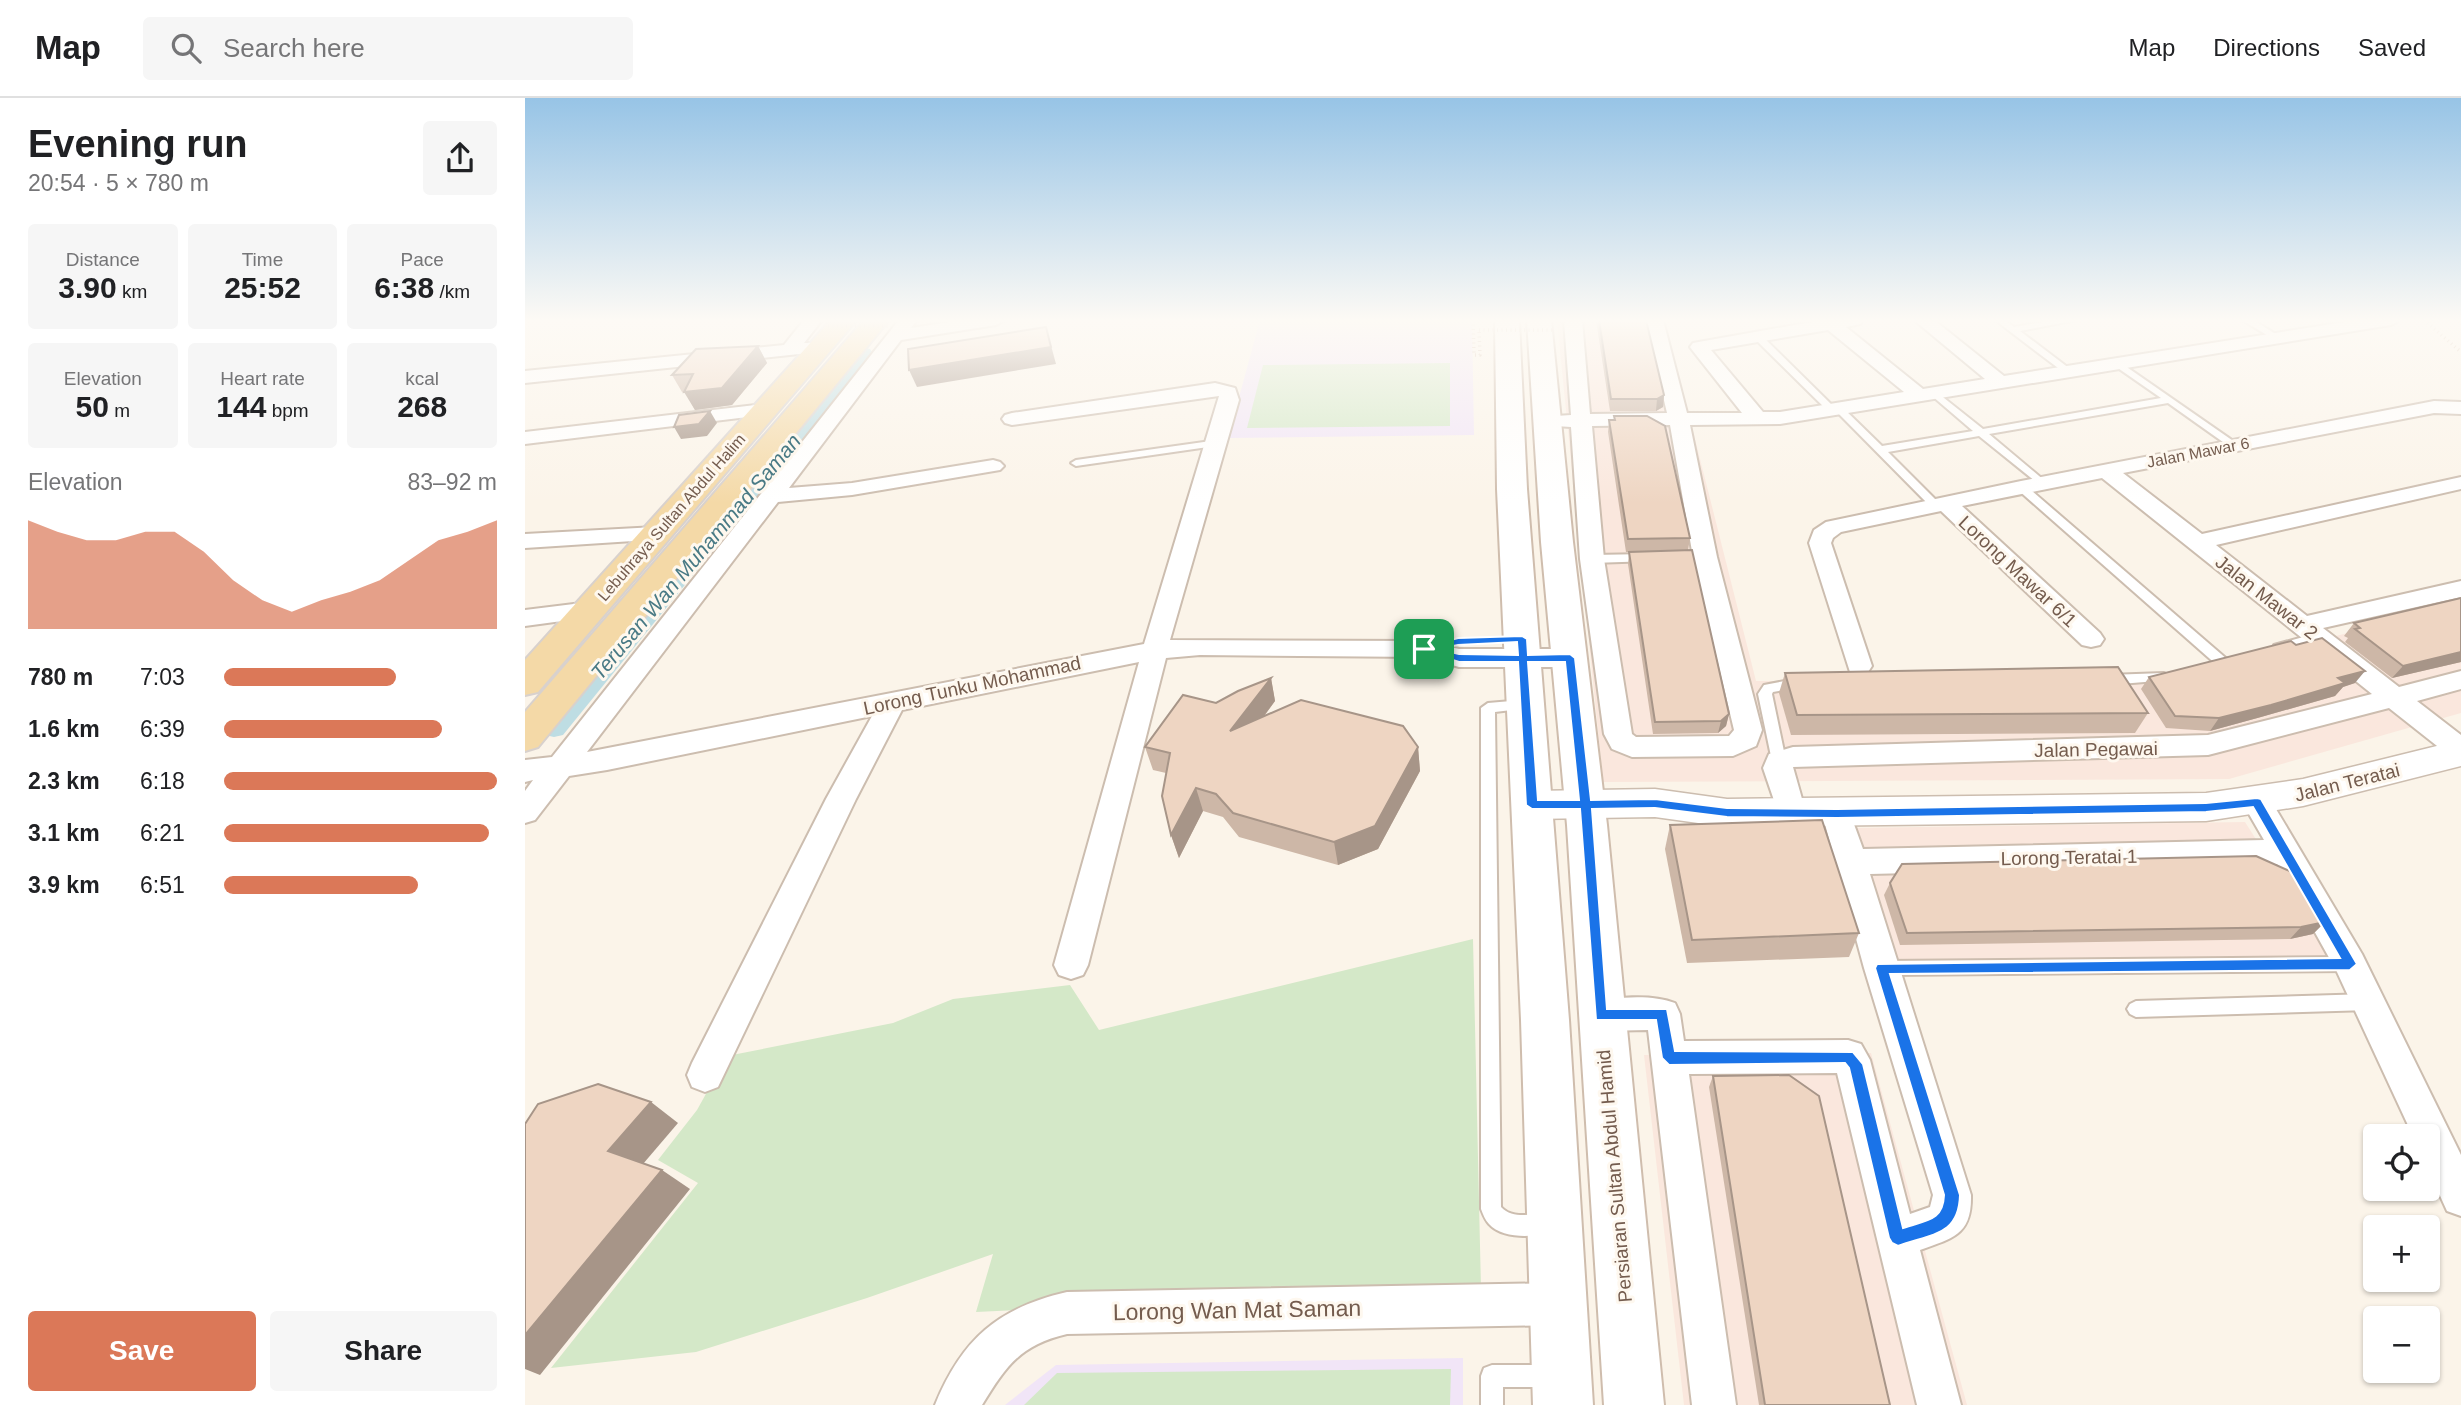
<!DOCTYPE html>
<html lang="en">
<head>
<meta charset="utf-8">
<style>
	:root { --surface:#fff; --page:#f6f6f6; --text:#202124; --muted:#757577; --line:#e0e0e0; --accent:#db7858 }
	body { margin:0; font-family:Arial,sans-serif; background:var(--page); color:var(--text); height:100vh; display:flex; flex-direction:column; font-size:26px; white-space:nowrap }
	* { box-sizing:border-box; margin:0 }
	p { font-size:23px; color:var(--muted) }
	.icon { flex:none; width:38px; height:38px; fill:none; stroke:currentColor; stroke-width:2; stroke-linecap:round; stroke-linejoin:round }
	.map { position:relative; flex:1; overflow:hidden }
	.drawer { display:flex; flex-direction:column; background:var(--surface); width:525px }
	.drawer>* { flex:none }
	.buttons { position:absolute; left:1838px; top:1026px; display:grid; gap:14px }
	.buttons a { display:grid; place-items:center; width:77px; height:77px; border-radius:7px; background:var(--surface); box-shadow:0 2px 5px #0004; font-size:35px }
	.pin { position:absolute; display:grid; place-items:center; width:60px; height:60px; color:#fff; margin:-30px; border-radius:14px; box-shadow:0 4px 10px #0006 }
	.round { display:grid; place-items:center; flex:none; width:74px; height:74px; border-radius:7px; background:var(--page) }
	.head { display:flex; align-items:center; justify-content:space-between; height:119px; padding:0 28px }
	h1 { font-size:38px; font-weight:700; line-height:52px }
	.metrics { display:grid; grid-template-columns:repeat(3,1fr); gap:10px; height:119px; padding:7px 28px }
	.metrics div { display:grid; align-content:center; border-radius:7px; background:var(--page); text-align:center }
	.metrics b { font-size:30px; font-weight:700 }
	.metrics small { font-size:19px; font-weight:400 }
	.metrics p { font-size:19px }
	.chart { height:196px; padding:14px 28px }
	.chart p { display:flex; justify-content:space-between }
	.chart svg { width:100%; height:126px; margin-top:7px; fill:var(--accent); opacity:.7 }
	.primary-button { display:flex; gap:14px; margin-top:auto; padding:14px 28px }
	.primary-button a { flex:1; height:80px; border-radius:7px; background:var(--accent); color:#fff; font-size:28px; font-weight:700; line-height:80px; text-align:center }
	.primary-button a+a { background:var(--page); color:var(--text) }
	ul { padding:0 28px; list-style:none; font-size:23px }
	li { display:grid; grid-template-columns:112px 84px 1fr; align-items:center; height:52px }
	li i { height:18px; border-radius:9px; background:var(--accent) }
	header { display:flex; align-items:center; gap:42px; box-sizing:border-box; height:98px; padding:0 35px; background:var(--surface); border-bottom:2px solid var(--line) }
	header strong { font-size:33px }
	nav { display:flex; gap:38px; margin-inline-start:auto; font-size:24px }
	.search { width:490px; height:63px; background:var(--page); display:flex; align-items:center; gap:18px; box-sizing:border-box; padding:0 24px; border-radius:7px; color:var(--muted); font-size:26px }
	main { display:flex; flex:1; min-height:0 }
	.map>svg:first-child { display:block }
</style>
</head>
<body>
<header>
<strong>Map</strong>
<div class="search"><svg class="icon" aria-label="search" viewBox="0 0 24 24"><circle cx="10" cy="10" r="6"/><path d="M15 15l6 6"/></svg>Search here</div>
<nav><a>Map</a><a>Directions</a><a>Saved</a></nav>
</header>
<main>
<section class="drawer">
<div class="head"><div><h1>Evening run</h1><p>20:54 · 5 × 780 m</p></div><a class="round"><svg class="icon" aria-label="share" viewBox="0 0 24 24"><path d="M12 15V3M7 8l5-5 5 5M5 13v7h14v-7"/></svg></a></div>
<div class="metrics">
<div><p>Distance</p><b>3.90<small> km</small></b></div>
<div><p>Time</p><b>25:52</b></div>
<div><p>Pace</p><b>6:38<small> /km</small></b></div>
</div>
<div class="metrics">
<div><p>Elevation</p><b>50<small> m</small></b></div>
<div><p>Heart rate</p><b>144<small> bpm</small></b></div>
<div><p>kcal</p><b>268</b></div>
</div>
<div class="chart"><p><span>Elevation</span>83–92 m</p>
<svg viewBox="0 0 160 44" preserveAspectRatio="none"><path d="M0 44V6L10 10L20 13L30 13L40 10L50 10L60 17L70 27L80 34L90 38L100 34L110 31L120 27L130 20L140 13L150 10L160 6V44z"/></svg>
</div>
<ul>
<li><b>780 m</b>7:03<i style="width:63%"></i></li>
<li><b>1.6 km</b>6:39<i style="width:80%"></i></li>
<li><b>2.3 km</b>6:18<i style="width:100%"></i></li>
<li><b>3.1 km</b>6:21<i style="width:97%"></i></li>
<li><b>3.9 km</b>6:51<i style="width:71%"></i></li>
</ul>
<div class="primary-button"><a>Save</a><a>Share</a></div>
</section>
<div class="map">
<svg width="1936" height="1307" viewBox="0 0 1936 1307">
	<rect width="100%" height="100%" fill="#fbf4e9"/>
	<g fill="#fae7dd">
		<polygon points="1032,222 1140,222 1231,583 1642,581 1936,506 1936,615 1704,681 1078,684"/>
		<polygon points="1720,724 1814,871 1373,879 1327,730"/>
		<polygon points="1346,955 1442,1307 1159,1307 1119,957"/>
	</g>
	<g fill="#f1e5f7">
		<polygon points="735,222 947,222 949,337 703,340"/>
		<polygon points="938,1260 938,1307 480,1307 531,1267"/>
	</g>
	<g fill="#d4e8c8">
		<polygon points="925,265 925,328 722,330 738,267"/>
		<polygon points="948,841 956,1191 451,1214 468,1156 342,1200 171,1254 26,1270 173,1085 133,1062 172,1012 202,958 368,925 428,901 545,887 574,932"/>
		<polygon points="926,1271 925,1307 499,1307 532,1275"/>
	</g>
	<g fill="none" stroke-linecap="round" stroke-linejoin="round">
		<polygon fill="#bedde3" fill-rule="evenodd" points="339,250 345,251 348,255 345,259 38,637 29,639 20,637 16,630 20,623 333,251"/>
		<g stroke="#ccbdaf" stroke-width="4">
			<g id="service">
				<polygon points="1470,222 1480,222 1489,229 1530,222 1551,222 1495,233 1549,274 1541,276"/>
				<polygon points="1717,222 1728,222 1757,240 1750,242"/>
				<polygon points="1229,236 1235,236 1310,310 1317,309 1357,348 1448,333 1406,297 1406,293 1409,292 1458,331 1636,300 1590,268 1590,264 1593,263 1714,347 1713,349 1705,349 1643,305 1464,336 1520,383 1521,385 1516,388 1454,338 1363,354 1414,405 1414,409 1406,409 1311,313 1304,314 1229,240"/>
				<polygon points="693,342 698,345 697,347 551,368 546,365 551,362"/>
				<polygon points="1496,386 1500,387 1703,562 1704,565 1703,568 1693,568 1492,391 1491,389"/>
				<polygon points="1123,456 1129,460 1127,463 1067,465 1061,461 1067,457"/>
				<polygon points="1793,535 1799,539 1797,542 1754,554 1748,550 1749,547"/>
				<polygon points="1639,575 1646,579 1644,582 1583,587 1576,582 1583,577"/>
				<polygon points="1275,580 1280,582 1282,585 1280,588 1248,594 1247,596 1261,663 1254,668 1247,663 1233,596 1239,587"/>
				<path d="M998,602L1003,604L1005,607L1003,610L970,614L976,1109C990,1124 1011,1112 1028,1119L1031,1126L1028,1133C1011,1140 977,1141 964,1126C960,1122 958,1116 956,1111V610L963,605Z"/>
				<polygon points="1824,859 1830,861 1832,866 1830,871 1824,873 1358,877 1352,875 1350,870 1352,865 1358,863"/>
				<polygon points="1844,896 1850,899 1853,904 1850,909 1844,912 1611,919 1605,916 1602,911 1605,906 1611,903"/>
				<polygon points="967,1267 1024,1267 1032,1270 1035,1278 1032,1286 1024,1289 978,1289 978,1307 956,1307 956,1278 959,1270"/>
			</g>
		</g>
		<g stroke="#ccbdaf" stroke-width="4">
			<g id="minor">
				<polygon points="279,222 297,222 279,245 302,245 305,249 302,253 0,285 0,273 259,247"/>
				<polygon points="374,222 392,222 386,230 437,222 480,222 471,227 376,242 264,390 327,385 468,362 475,364 479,368 475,372 327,397 253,404 62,654 619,546 694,298 487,327 480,325 477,321 480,317 487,315 690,285 710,290 714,302 645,542 899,543 934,551 1045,551 1054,554 1058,560 1054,566 1045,569 934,569 899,559 675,557 641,560 563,867 558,877 546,881 534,877 529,867 614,564 377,612 331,701 193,989 180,994 167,989 162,977 167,965 301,701 347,618 82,672 44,678 10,722 0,725 0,693 8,682 0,684 0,662 27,659"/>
				<path d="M1039,222H1057L1065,316L1142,315L1120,222H1138L1162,315H1217L1168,253L1165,249L1168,245L1298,222H1338L1335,226L1321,229L1398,291L1460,281L1389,222H1409L1479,278L1832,222H1875L1866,227L1255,326L1165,327L1192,459L1237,632L1231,648L1208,658L1107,659L1087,651L1079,636L1055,461L1046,329L1015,327L1012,323L1015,319L1046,317ZM1303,232L1379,294L1255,314H1238L1186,252ZM1145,327L1168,459L1209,632L1204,638L1111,639L1107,636L1079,461L1067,328Z"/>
				<polygon points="1909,303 1936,304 1936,316 1909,315 1598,375 1677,436 1936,379 1936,391 1691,447 1782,518 1936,483 1936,499 1798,530 1874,589 1936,573 1936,591 1892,603 1936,637 1936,662 1926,659 1864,610 1683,657 1268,669 1281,715 1276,723 1266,726 1256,723 1238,670 1244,656 1268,649 1683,637 1847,596 1577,380 1437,408 1575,535 1579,541 1575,547 1566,549 1557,547 1416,413 1316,434 1308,440 1306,445 1347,568 1343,574 1334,577 1325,574 1284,445 1289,432 1301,424 1496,383"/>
				<polygon points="240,306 247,308 250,312 247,316 0,346 0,334"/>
				<polygon points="131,429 139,431 142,436 139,441 0,450 0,436"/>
				<polygon points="65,504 74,506 77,512 74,518 0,528 0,512"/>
				<path d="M1732,693L1742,696L1837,856L1936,1057V1118L1922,1113L1902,1069V1038H1888L1812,874L1752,766L1345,776L1446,1097C1447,1137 1428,1140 1395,1152L1436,1307H1392L1312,975L1164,976L1211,1307H1167L1123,932L1076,933L1064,929L1059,918L1064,907C1087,898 1127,896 1150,905L1155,916L1159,943L1323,942L1336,946L1345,962L1385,1116L1405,1109L1408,1097L1339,870L1297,715L1302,707L1312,704L1322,707L1338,751L1739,742L1717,704L1722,696Z"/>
				<path d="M1034,1185L1049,1191L1055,1206L1049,1221L1034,1227L542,1236C495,1247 481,1268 457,1307H410C437,1241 473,1210 542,1194Z"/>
			</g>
		</g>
		<g stroke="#ccbdaf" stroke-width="3">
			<polygon id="tertiary" points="1936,642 1936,668 1778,708 1681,723 1202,729 1130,719 1007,721 994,717 989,707 994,697 1007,693 1130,691 1202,701 1681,695 1778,681"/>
		</g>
		<g stroke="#cfbdad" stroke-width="4">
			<g id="secondary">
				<polygon points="970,222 994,222 1002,391 1044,922 1068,1307 1008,1307 996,922 972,391"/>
				<polygon points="1002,222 1026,222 1048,444 1082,727 1139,1307 1079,1307 1042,727 1016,444"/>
			</g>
		</g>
		<g stroke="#d8d1cd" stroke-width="4">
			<g id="primary">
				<polygon points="306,222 330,224 13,594 0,597 0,562"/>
				<polygon points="339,222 364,222 13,649 0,653 0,614"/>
			</g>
		</g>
		<g stroke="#d3b8a5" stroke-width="3.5" stroke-dasharray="1 3.5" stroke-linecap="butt">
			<polyline points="948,222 949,257 955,257 954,232"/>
			<polyline points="1899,222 1936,254"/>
		</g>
		<use href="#service" fill="#fff" fill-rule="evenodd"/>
		<use href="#minor" fill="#fff" fill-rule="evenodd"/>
		<use href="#tertiary" fill="#fff" fill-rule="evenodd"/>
		<use href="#secondary" fill="#fff" fill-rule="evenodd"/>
		<use href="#primary" fill="#f4d9a7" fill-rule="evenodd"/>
		<g stroke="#d3b8a5" stroke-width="3.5" stroke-dasharray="1 3.5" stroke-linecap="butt">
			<polyline points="303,228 365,228"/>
			<polyline points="954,232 1028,232"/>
		</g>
	</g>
	<g fill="#cdb7a7">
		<polygon points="1071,222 1121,222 1139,297 1138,309 1131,313 1085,313"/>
		<polygon points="233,248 242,265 207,307 170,312 160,294 157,294 147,277"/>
		<polygon points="1089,318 1165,440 1163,452 1204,616 1201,628 1193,635 1128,636 1103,466 1104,454 1115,454 1101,454 1083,334 1084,322 1089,322"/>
		<polygon points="1936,500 1936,564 1867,580 1820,544 1823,540 1819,538 1829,525"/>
		<polygon points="1260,575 1623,615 1610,635 1266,637 1254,595"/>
		<polygon points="1624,579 1830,585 1818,589 1810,598 1736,619 1685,633 1641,630 1616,591"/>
		<polygon points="746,580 750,603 740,617 893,649 895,673 853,751 813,767 714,739 698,719 678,713 654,760 646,737 641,675 628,672 620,649 691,605"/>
		<polygon points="1145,727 1334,835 1324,859 1162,865 1140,751"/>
		<polygon points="1365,785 1800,824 1788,836 1765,841 1375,847 1359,797"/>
		<polygon points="1188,978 1365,1307 1234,1307 1184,989"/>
	</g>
	<g fill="#a79588">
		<polygon points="521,229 531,266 392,289 384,272"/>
		<polygon points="233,248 242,265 207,307 170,312 159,294"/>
		<polygon points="1139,297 1138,309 1131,313 1132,301"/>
		<polygon points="185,313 192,325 182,338 156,341 149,329"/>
		<polygon points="1936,554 1936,564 1867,580 1878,568"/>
		<polygon points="1840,573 1830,585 1818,589 1810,598 1736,619 1685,633 1694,620 1813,580"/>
		<polygon points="746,580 750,603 711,656 705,633"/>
		<polygon points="1204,616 1201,628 1193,635 1196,623"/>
		<polygon points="893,649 895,673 853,751 813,767 809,744"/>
		<polygon points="671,690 678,713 654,760 646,737"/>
		<polygon points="1800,824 1788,836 1765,841 1776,829"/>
		<polygon points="126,1004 153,1025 112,1073 83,1053"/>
		<polygon points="137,1072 165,1091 15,1277 0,1271 0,1237"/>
	</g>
	<g fill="#eed5c2" stroke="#a79588" stroke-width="2">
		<polygon points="1074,222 1121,222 1139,297 1132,301 1086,301"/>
		<polygon points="521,229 526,249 384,272 383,251"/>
		<polygon points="233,248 197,290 159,294 168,276 147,277 171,251"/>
		<polygon points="185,313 174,326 149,329 154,317"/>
		<polygon points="1089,318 1122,318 1140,328 1165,440 1103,441 1084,322 1090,322"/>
		<polygon points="1167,452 1204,616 1196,623 1130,624 1104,454"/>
		<polygon points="1936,500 1936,554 1878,568 1830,531 1835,530 1829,525"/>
		<polygon points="1797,540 1840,573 1813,580 1820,585 1746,607 1694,620 1650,618 1624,579 1766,543 1771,547"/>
		<polygon points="1593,569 1623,615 1272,617 1260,575"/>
		<polygon points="746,580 705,633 776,602 878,628 893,649 850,728 809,744 708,715 691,696 671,690 646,737 637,698 645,655 620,649 658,597 691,605 713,593"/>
		<polygon points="1297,722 1334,835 1167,842 1145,727"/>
		<polygon points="1731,758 1769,775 1800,824 1776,829 1382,835 1365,785 1377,766"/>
		<polygon points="1264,977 1294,998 1365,1307 1240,1307 1188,978"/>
		<polygon points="73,986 126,1004 83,1053 137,1072 0,1237 0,1026 13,1006"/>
	</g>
	<linearGradient id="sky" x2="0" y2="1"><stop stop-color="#97c4e6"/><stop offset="0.55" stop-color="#fdfaf5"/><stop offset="1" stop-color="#fdfaf5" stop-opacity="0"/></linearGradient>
	<rect width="1936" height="405" fill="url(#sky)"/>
	<path fill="#1a73e8" stroke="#fff" stroke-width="2" fill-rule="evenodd" d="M997,538L1002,541L1003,557L1045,556L1050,560L1066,702L1130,701L1202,710L1312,711L1681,705L1732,700L1736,701L1832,866L1825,872L1365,876L1435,1097C1434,1138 1406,1136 1373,1148L1367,1145L1364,1140L1324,970L1320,965L1144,967L1137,960L1131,922H1071L1055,711H1007L1001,707L993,564H934L893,551L933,540ZM992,544L993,557L934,556L913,551L933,547ZM1003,564H1040L1054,702H1013ZM1728,709L1815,860L1352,866L1350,870L1419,1097C1418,1124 1400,1122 1378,1130L1338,966L1328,954L1150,953L1142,911H1082L1067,711L1130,710L1202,719L1312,720L1681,714Z"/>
	<g text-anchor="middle" stroke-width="6" stroke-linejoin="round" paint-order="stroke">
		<g font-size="16" fill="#745c4e" stroke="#fef8ef">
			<text transform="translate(1673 354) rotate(-11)" y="6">Jalan Mawar 6</text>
			<text transform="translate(146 419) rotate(-49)" y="6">Lebuhraya Sultan Abdul Halim</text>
		</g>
		<g font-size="19" fill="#745c4e" stroke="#fef8ef">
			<text transform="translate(1493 473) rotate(43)" y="7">Lorong Mawar 6/1</text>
			<text transform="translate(1742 499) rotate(38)" y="7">Jalan Mawar 2</text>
			<text transform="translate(447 587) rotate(-12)" y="7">Lorong Tunku Mohammad</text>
			<text transform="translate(1571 651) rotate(-1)" y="7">Jalan Pegawai</text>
			<text transform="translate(1822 684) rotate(-14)" y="7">Jalan Teratai</text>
			<text transform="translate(1544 759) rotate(-1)" y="7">Lorong Teratai 1</text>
			<text transform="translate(1089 1078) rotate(-95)" y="7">Persiaran Sultan Abdul Hamid</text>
		</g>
		<g font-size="21" font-style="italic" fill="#497a85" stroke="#fef8ef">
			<text transform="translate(171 459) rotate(-50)" y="7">Terusan Wan Muhammad Saman</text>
		</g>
		<g font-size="23" fill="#745c4e" stroke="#fef8ef">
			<text transform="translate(712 1212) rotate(-1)" y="8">Lorong Wan Mat Saman</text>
		</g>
	</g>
</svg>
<div class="buttons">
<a><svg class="icon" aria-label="locate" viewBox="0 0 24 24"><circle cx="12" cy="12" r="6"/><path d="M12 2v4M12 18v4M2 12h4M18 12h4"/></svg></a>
<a>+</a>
<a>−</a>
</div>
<div class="pin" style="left:899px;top:551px;background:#1e9e55"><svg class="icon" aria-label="arrive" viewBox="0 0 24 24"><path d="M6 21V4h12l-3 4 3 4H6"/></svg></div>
</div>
</main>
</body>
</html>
